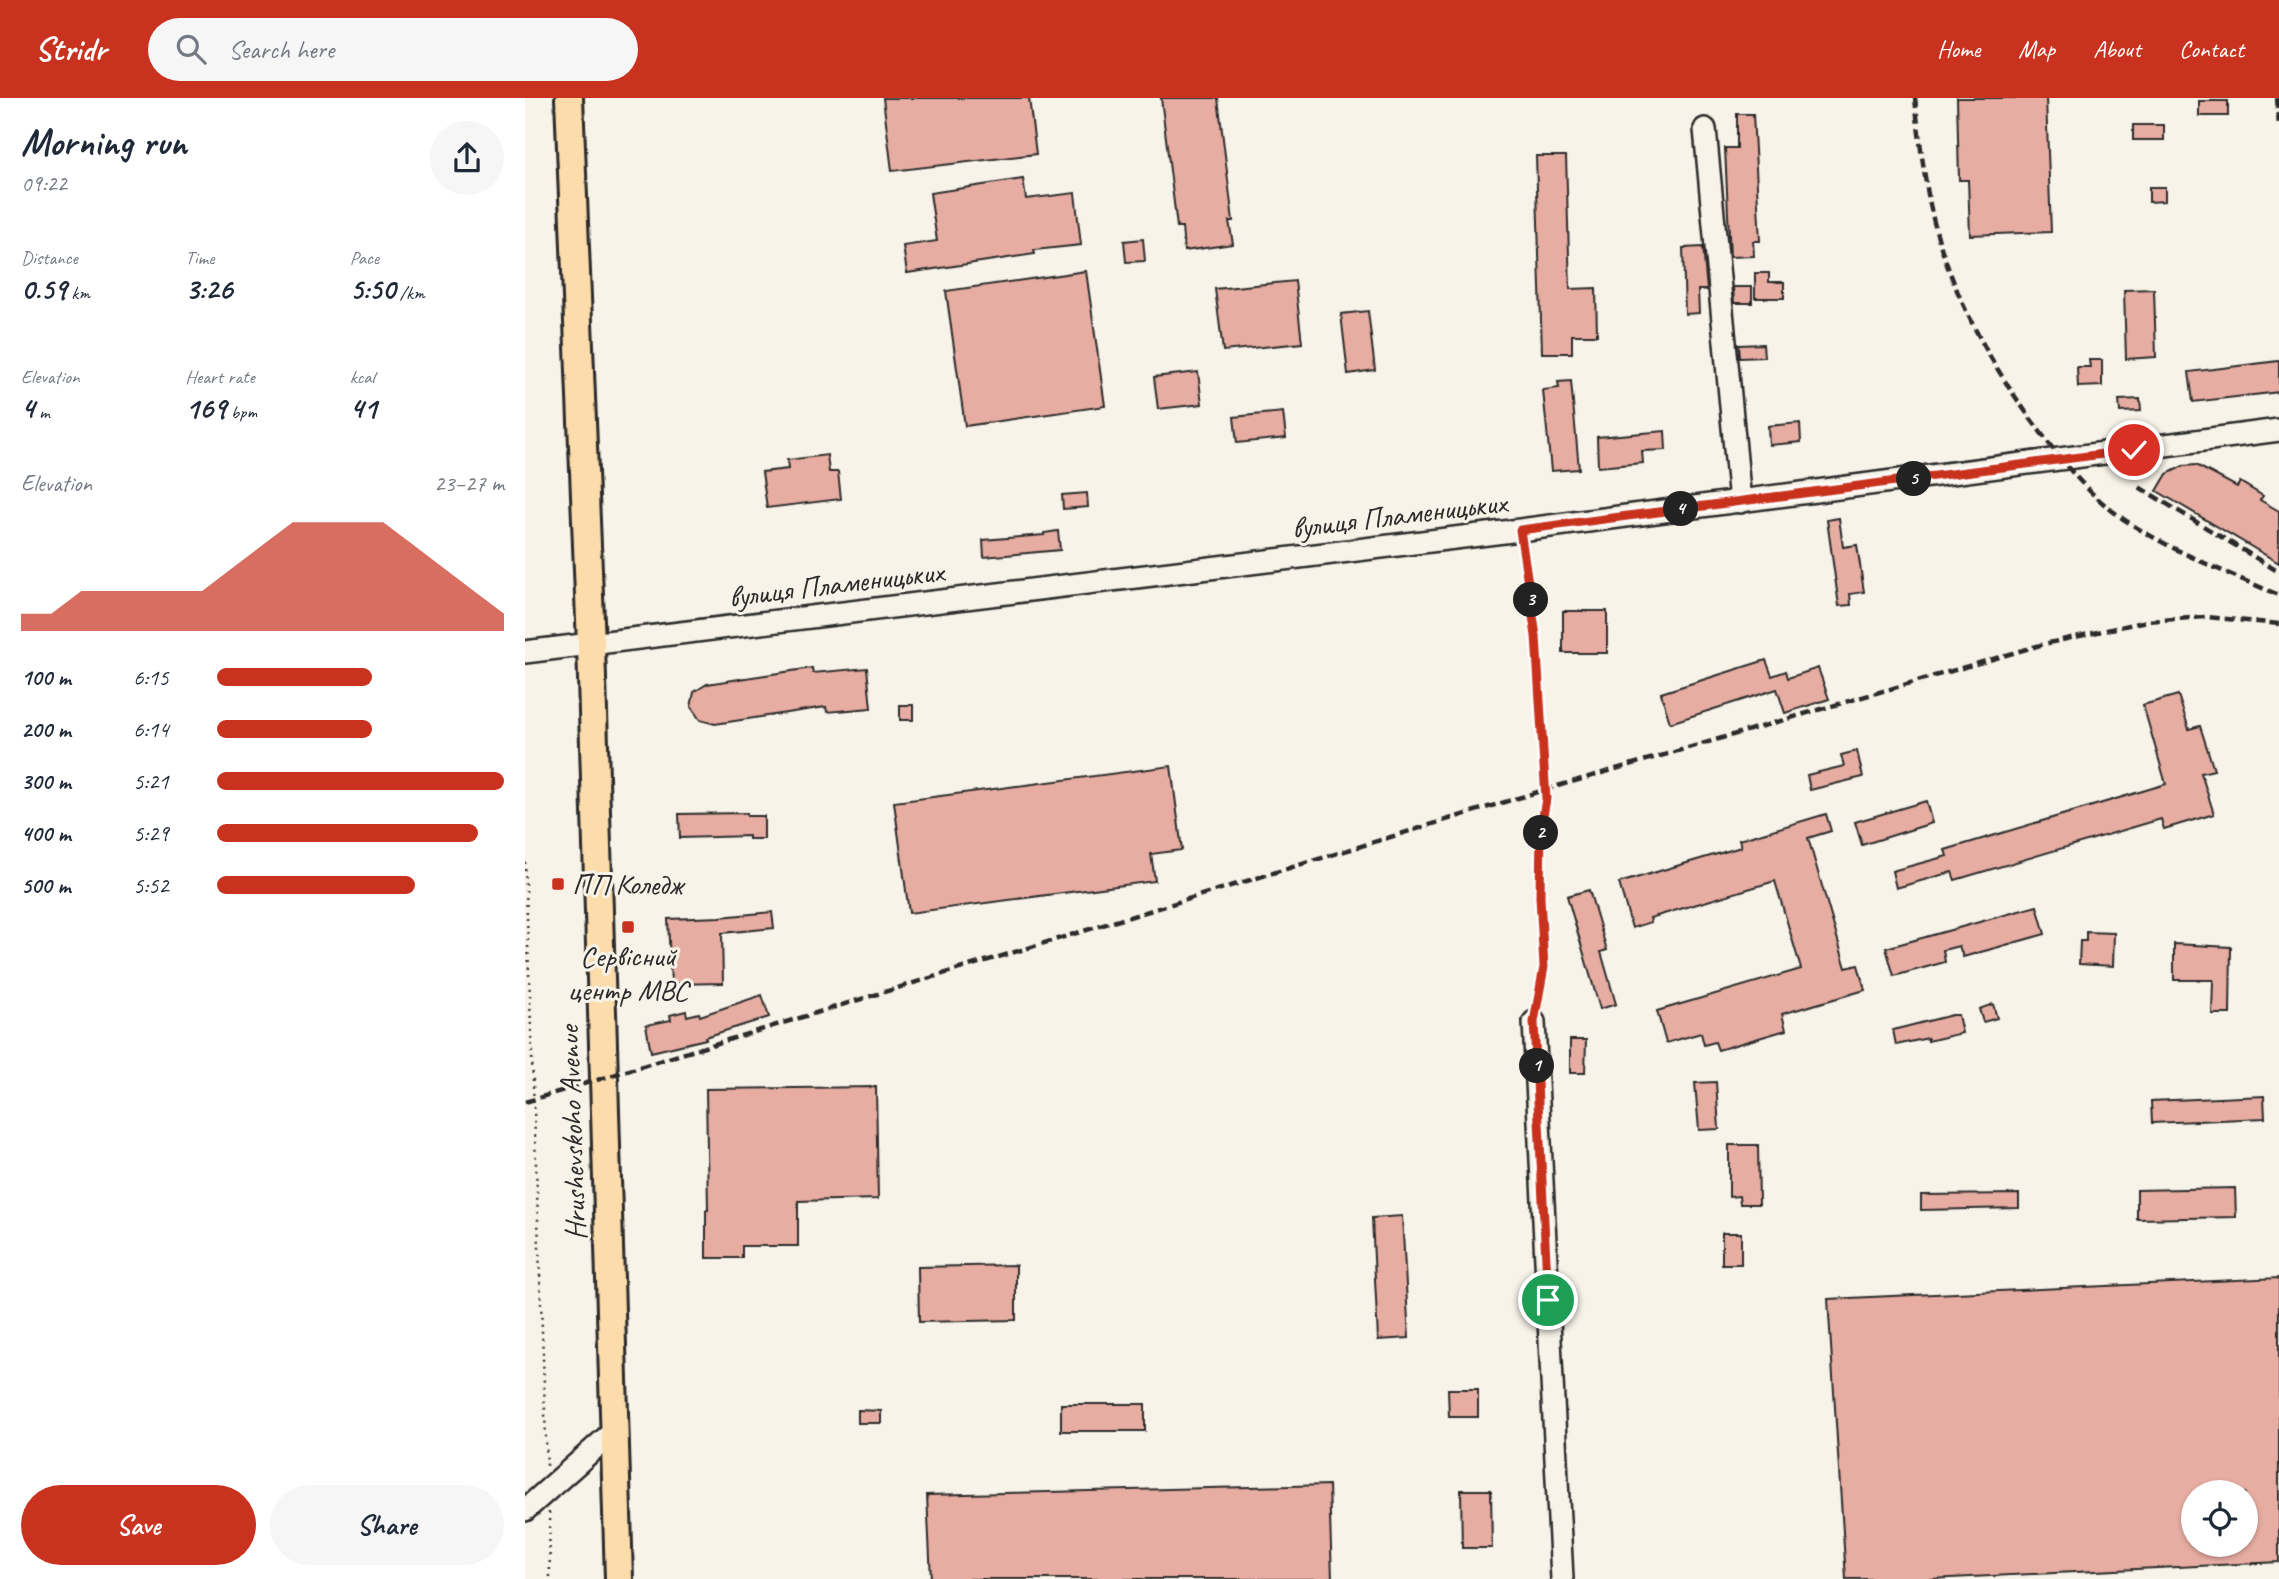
<!DOCTYPE html>
<html lang="en">
<head>
<meta charset="utf-8">
<style>
	:root { --surface:#fff; --page:#f6f6f7; --text:#1f2937; --muted:#747a83; --accent:#c8321e }
	body { margin:0; font-family:Caveat,sans-serif; background:var(--page); color:var(--text); height:100vh; display:flex; flex-direction:column; font-size:26px; white-space:nowrap }
	* { box-sizing:border-box; margin:0 }
	p { font-size:23px; color:var(--muted) }
	.icon { flex:none; width:38px; height:38px; fill:none; stroke:currentColor; stroke-width:2; stroke-linecap:round; stroke-linejoin:round }
	.map { position:relative; flex:1; overflow:hidden }
	.details { display:flex; flex-direction:column; background:var(--surface); width:525px }
	.details>* { flex:none }
	.buttons { position:absolute; left:1656px; top:1382px; display:grid; gap:14px }
	.buttons a { display:grid; place-items:center; width:77px; height:77px; border-radius:50%; background:var(--surface); box-shadow:0 2px 5px #0004; font-size:35px }
	.pin { position:absolute; display:grid; place-items:center; width:60px; height:60px; color:#fff; margin:-30px; border:4px solid #fff; border-radius:50%; box-shadow:0 2px 7px #0007 }
	.km { position:absolute; width:35px; height:35px; margin:-18px; border-radius:50%; background:#222; color:#fff; font-size:19px; line-height:35px; text-align:center }
	.round { display:grid; place-items:center; flex:none; width:74px; height:74px; border-radius:37px; background:var(--page) }
	.summary { display:flex; align-items:center; justify-content:space-between; height:119px; padding:0 21px }
	h1 { font-size:38px; font-weight:800; line-height:52px }
	.metrics { display:grid; grid-template-columns:repeat(3,1fr); gap:10px; height:119px; padding:7px 21px }
	.metrics div { display:grid; align-content:center }
	.metrics b { font-size:30px; font-weight:800 }
	.metrics small { font-size:19px; font-weight:400 }
	.metrics p { font-size:19px }
	.chart { height:196px; padding:14px 21px }
	.chart p { display:flex; justify-content:space-between }
	.chart svg { width:100%; height:126px; margin-top:7px; fill:var(--accent); opacity:.7 }
	.cta { display:flex; gap:14px; margin-top:auto; padding:14px 21px }
	.cta a { flex:1; height:80px; border-radius:42px; background:var(--accent); color:#fff; font-size:28px; font-weight:800; line-height:80px; text-align:center }
	.cta a+a { background:var(--page); color:var(--text) }
	ul { padding:0 21px; list-style:none; font-size:23px }
	li { display:grid; grid-template-columns:112px 84px 1fr; align-items:center; height:52px }
	li i { height:18px; border-radius:9px; background:var(--accent) }
	header { display:flex; align-items:center; gap:42px; box-sizing:border-box; height:98px; padding:0 35px; background:var(--accent); color:#fff }
	header strong { font-size:33px }
	nav { display:flex; gap:38px; margin-inline-start:auto; font-size:24px }
	.search { width:490px; height:63px; background:var(--page); display:flex; align-items:center; gap:18px; box-sizing:border-box; padding:0 24px; border-radius:38px; color:var(--muted); font-size:26px }
	main { display:flex; flex:1; min-height:0 }
	.map>svg:first-child { display:block }
</style>
</head>
<body>
<header>
<strong>Stridr</strong>
<div class="search"><svg class="icon" aria-label="search" viewBox="0 0 24 24"><circle cx="10" cy="10" r="6"/><path d="M15 15l6 6"/></svg>Search here</div>
<nav><a>Home</a><a>Map</a><a>About</a><a>Contact</a></nav>
</header>
<main>
<section class="details">
<div class="summary"><div><h1>Morning run</h1><p>09:22</p></div><a class="round"><svg class="icon" aria-label="share" viewBox="0 0 24 24"><path d="M12 15V3M7 8l5-5 5 5M5 13v7h14v-7"/></svg></a></div>
<div class="metrics">
<div><p>Distance</p><b>0.59<small> km</small></b></div>
<div><p>Time</p><b>3:26</b></div>
<div><p>Pace</p><b>5:50<small> /km</small></b></div>
</div>
<div class="metrics">
<div><p>Elevation</p><b>4<small> m</small></b></div>
<div><p>Heart rate</p><b>169<small> bpm</small></b></div>
<div><p>kcal</p><b>41</b></div>
</div>
<div class="chart"><p><span>Elevation</span>23–27 m</p>
<svg viewBox="0 0 160 44" preserveAspectRatio="none"><path d="M0 44V38L10 38L20 30L30 30L40 30L50 30L60 30L70 22L80 14L90 6L100 6L110 6L120 6L130 14L140 22L150 30L160 38V44z"/></svg>
</div>
<ul>
<li><b>100 m</b>6:15<i style="width:54%"></i></li>
<li><b>200 m</b>6:14<i style="width:54%"></i></li>
<li><b>300 m</b>5:21<i style="width:100%"></i></li>
<li><b>400 m</b>5:29<i style="width:91%"></i></li>
<li><b>500 m</b>5:52<i style="width:69%"></i></li>
</ul>
<div class="cta"><a>Save</a><a>Share</a></div>
</section>
<div class="map">
<svg width="1754" height="1481" viewBox="0 0 1754 1481">
	<rect width="100%" height="100%" fill="#f7f3e8"/>
	<filter id="ink" filterUnits="userSpaceOnUse"><feTurbulence type="fractalNoise" baseFrequency=".0143" numOctaves="2"/><feDisplacementMap in="SourceGraphic" scale="14" xChannelSelector="R" yChannelSelector="G"/><feConvolveMatrix kernelMatrix="1 2 1 2 8 2 1 2 1" color-interpolation-filters="sRGB"/></filter>
	<g filter="url(#ink)">
		<g fill="#e7ada2" stroke="#2b2b2b" stroke-width="2" fill-rule="evenodd">
			<polygon points="358,0 504,0 511,56 367,73"/>
			<polygon points="636,0 693,0 708,123 704,123 708,146 659,153 657,129 652,129"/>
			<polygon points="1432,0 1521,0 1526,134 1445,137 1443,82 1434,82"/>
			<rect x="1674" y="3" width="29" height="15"/>
			<polygon points="1212,16 1228,16 1235,143 1228,143 1229,158 1205,159 1200,50 1212,50"/>
			<rect x="1608" y="27" width="31" height="15"/>
			<polygon points="1011,58 1041,58 1045,191 1071,190 1072,237 1047,237 1047,255 1017,255"/>
			<polygon points="498,81 501,101 550,95 556,147 509,152 510,156 382,175 378,148 412,143 405,95"/>
			<polygon points="1624,89 1640,89 1640,103 1624,104"/>
			<polygon points="618,141 620,163 601,164 599,143"/>
			<polygon points="1178,149 1182,192 1173,192 1174,215 1160,216 1158,150"/>
			<polygon points="561,173 580,308 440,328 421,193"/>
			<polygon points="1230,175 1244,175 1244,184 1259,184 1259,200 1230,200"/>
			<polygon points="770,183 777,245 698,253 690,191"/>
			<polygon points="1208,189 1227,189 1227,205 1209,205"/>
			<polygon points="1629,191 1631,259 1601,261 1599,192"/>
			<polygon points="843,213 850,272 823,276 816,216"/>
			<polygon points="1238,246 1239,259 1215,260 1214,247"/>
			<polygon points="1564,262 1577,262 1577,288 1553,289 1552,269 1565,269"/>
			<polygon points="1754,263 1754,294 1668,304 1664,274"/>
			<polygon points="673,274 677,306 633,311 629,279"/>
			<polygon points="1046,283 1054,371 1026,373 1018,292 1034,290 1033,284"/>
			<polygon points="1615,301 1616,313 1595,314 1594,302"/>
			<polygon points="758,314 761,340 712,345 709,319"/>
			<polygon points="1275,325 1276,344 1244,347 1243,328"/>
			<polygon points="1140,333 1141,352 1117,353 1118,365 1073,369 1072,339"/>
			<polygon points="302,357 304,374 313,374 316,401 242,410 237,374 263,371 262,362"/>
			<polygon points="1671,367 1712,389 1715,384 1738,398 1735,402 1754,413 1754,465 1632,393 1642,376 1658,368"/>
			<polygon points="562,395 563,409 538,411 537,397"/>
			<polygon points="1314,420 1318,449 1332,447 1339,494 1325,496 1326,507 1314,508 1302,422"/>
			<polygon points="533,433 535,452 459,459 458,442 519,437 519,435"/>
			<rect x="1038" y="513" width="44" height="42"/>
			<polygon points="1241,562 1247,578 1261,573 1263,580 1293,570 1304,601 1260,615 1252,591 1145,625 1136,595"/>
			<polygon points="287,570 288,575 342,570 346,610 302,614 301,609 190,626 175,622 166,609 169,594 182,586"/>
			<polygon points="1653,597 1664,631 1675,628 1689,672 1676,675 1689,716 1639,731 1636,721 1430,782 1427,774 1371,790 1367,773 1422,758 1420,752 1641,686 1618,607"/>
			<rect x="375" y="607" width="13" height="15"/>
			<polygon points="1332,653 1338,679 1285,692 1282,677 1319,668 1316,657"/>
			<polygon points="646,668 657,752 626,756 630,783 384,815 369,704"/>
			<polygon points="1401,703 1407,725 1337,747 1330,724"/>
			<polygon points="222,715 222,718 239,718 239,741 224,741 224,738 155,740 154,716"/>
			<polygon points="1301,716 1306,733 1283,740 1321,870 1333,867 1340,892 1257,916 1261,932 1193,952 1190,944 1179,947 1176,935 1141,945 1132,913 1276,871 1250,783 1125,820 1126,824 1107,830 1094,785 1216,749 1214,742"/>
			<polygon points="1064,792 1082,852 1076,854 1091,906 1075,911 1042,798"/>
			<polygon points="1512,808 1520,836 1438,859 1434,848 1418,852 1420,864 1369,878 1361,850"/>
			<polygon points="247,814 249,830 197,835 198,885 146,886 143,821 195,819"/>
			<polygon points="1561,834 1589,835 1588,868 1554,866 1555,843 1561,843"/>
			<polygon points="1649,846 1706,849 1705,916 1687,916 1688,882 1649,882"/>
			<polygon points="237,897 244,919 180,939 181,941 126,954 121,927 146,922 145,917 161,913 162,918 174,915 175,918"/>
			<polygon points="1468,906 1472,920 1458,924 1454,911"/>
			<polygon points="1427,917 1433,917 1437,935 1403,943 1403,940 1371,947 1368,932"/>
			<polygon points="1045,942 1061,942 1060,975 1045,975"/>
			<polygon points="1191,984 1194,1031 1174,1032 1170,985"/>
			<polygon points="351,989 353,1101 273,1103 273,1148 217,1148 217,1160 181,1160 181,1112 183,1112 181,991"/>
			<polygon points="1739,998 1740,1020 1627,1025 1626,1003"/>
			<polygon points="1204,1047 1233,1047 1234,1106 1215,1106 1214,1098 1204,1099"/>
			<polygon points="1710,1090 1711,1119 1612,1121 1612,1092"/>
			<polygon points="1494,1096 1494,1110 1396,1112 1396,1097"/>
			<polygon points="877,1118 884,1240 853,1242 847,1120"/>
			<rect x="1197" y="1135" width="19" height="31"/>
			<polygon points="491,1167 491,1222 394,1224 393,1169"/>
			<path d="M1754,1180V1464L1405,1481H1321L1303,1201ZM1668,1395H1720V1447H1668Z"/>
			<polygon points="923,1291 953,1291 953,1319 924,1319"/>
			<rect x="536" y="1306" width="84" height="27"/>
			<polygon points="333,1312 356,1313 356,1325 333,1325"/>
			<polygon points="804,1387 807,1481 406,1481 402,1397"/>
			<polygon points="936,1392 966,1392 967,1450 937,1450"/>
		</g>
		<g fill="none" stroke-linecap="round" stroke-linejoin="round">
			<g stroke="#2b2b2b" stroke-width="26">
				<g id="minor">
					<polyline points="1180,31 1215,404"/>
					<polyline points="0,554 995,432 1754,332"/>
					<polyline points="1009,924 1037,1481"/>
					<polyline points="0,1412 89,1333"/>
				</g>
			</g>
			<g stroke="#2b2b2b" stroke-width="32">
				<polyline id="major" points="44,0 66,547 94,1481"/>
			</g>
			<g stroke="#2b2b2b" stroke-width="2.5" stroke-dasharray="2 5" stroke-linecap="butt">
				<polyline points="998,451 1011,538 1021,701 1016,729 1015,799 1019,868 1013,907"/>
				<polyline points="0,764 22,1369"/>
				<polyline points="24,1414 25,1481"/>
			</g>
			<use href="#minor" stroke="#f7f3e8" stroke-width="21"/>
			<use href="#major" stroke="#fddcac" stroke-width="26"/>
			<g stroke="#2b2b2b" stroke-width="4.5" stroke-dasharray="10 5" stroke-linecap="butt">
				<path d="M1390,0C1395,45 1400,92 1412,136C1433,208 1469,272 1514,332C1540,368 1568,402 1606,426C1652,455 1704,476 1754,497"/>
				<polyline points="1752,0 1754,29"/>
				<polyline points="1614,389 1754,474"/>
				<polyline points="0,1004 1019,692 1519,546 1622,523 1681,519 1754,526"/>
			</g>
		</g>
	</g>
	<g fill="none" stroke-linecap="round" stroke-linejoin="round" filter="url(#ink)">
		<g stroke="#fff" stroke-width="14">
			<polyline id="route" points="1023,1202 1009,924 1019,869 1015,799 1016,729 1021,701 1011,538 995,432 1609,352"/>
		</g>
		<use href="#route" stroke="#c8321e" stroke-width="9"/>
	</g>
	<g fill="#c8321e" stroke="#f7f3e8" stroke-width="2.5">
		<rect x="26" y="779" width="14" height="14" rx="3.5"/>
		<rect x="96" y="822" width="14" height="14" rx="3.5"/>
	</g>
	<g text-anchor="middle" stroke-width="6" stroke-linejoin="round" paint-order="stroke">
		<g font-size="30" fill="#2b2b2b" stroke="#f7f3e8">
			<text transform="translate(874 417) rotate(-7)" y="10">вулиця Пламеницьких</text>
			<text transform="translate(311 486) rotate(-7)" y="10">вулиця Пламеницьких</text>
			<text transform="translate(47 1035) rotate(-92)" y="10">Hrushevskoho Avenue</text>
		</g>
		<g font-size="30" fill="#2b2b2b" stroke="#f7f3e8" text-anchor="start">
			<text x="47" y="796">ПП Коледж</text>
			<text x="103" y="868" text-anchor="middle">Сервісний<tspan x="103" dy="34">центр МВС</tspan></text>
		</g>
	</g>
</svg>
<div class="buttons">
<a><svg class="icon" aria-label="locate" viewBox="0 0 24 24"><circle cx="12" cy="12" r="6"/><path d="M12 2v4M12 18v4M2 12h4M18 12h4"/></svg></a>
</div>
<div class="pin" style="left:1023px;top:1202px;background:#1e9e55"><svg class="icon" aria-label="arrive" viewBox="0 0 24 24"><path d="M6 21V4h12l-3 4 3 4H6"/></svg></div>
<div class="pin" style="left:1609px;top:352px;background:#d93025"><svg class="icon" aria-label="check" viewBox="0 0 24 24"><path d="M5 12l5 5 9-10"/></svg></div>
<b class="km" style="left:1012px;top:968px">1</b>
<b class="km" style="left:1016px;top:735px">2</b>
<b class="km" style="left:1006px;top:502px">3</b>
<b class="km" style="left:1156px;top:411px">4</b>
<b class="km" style="left:1389px;top:381px">5</b>
</div>
</main>
</body>
</html>
